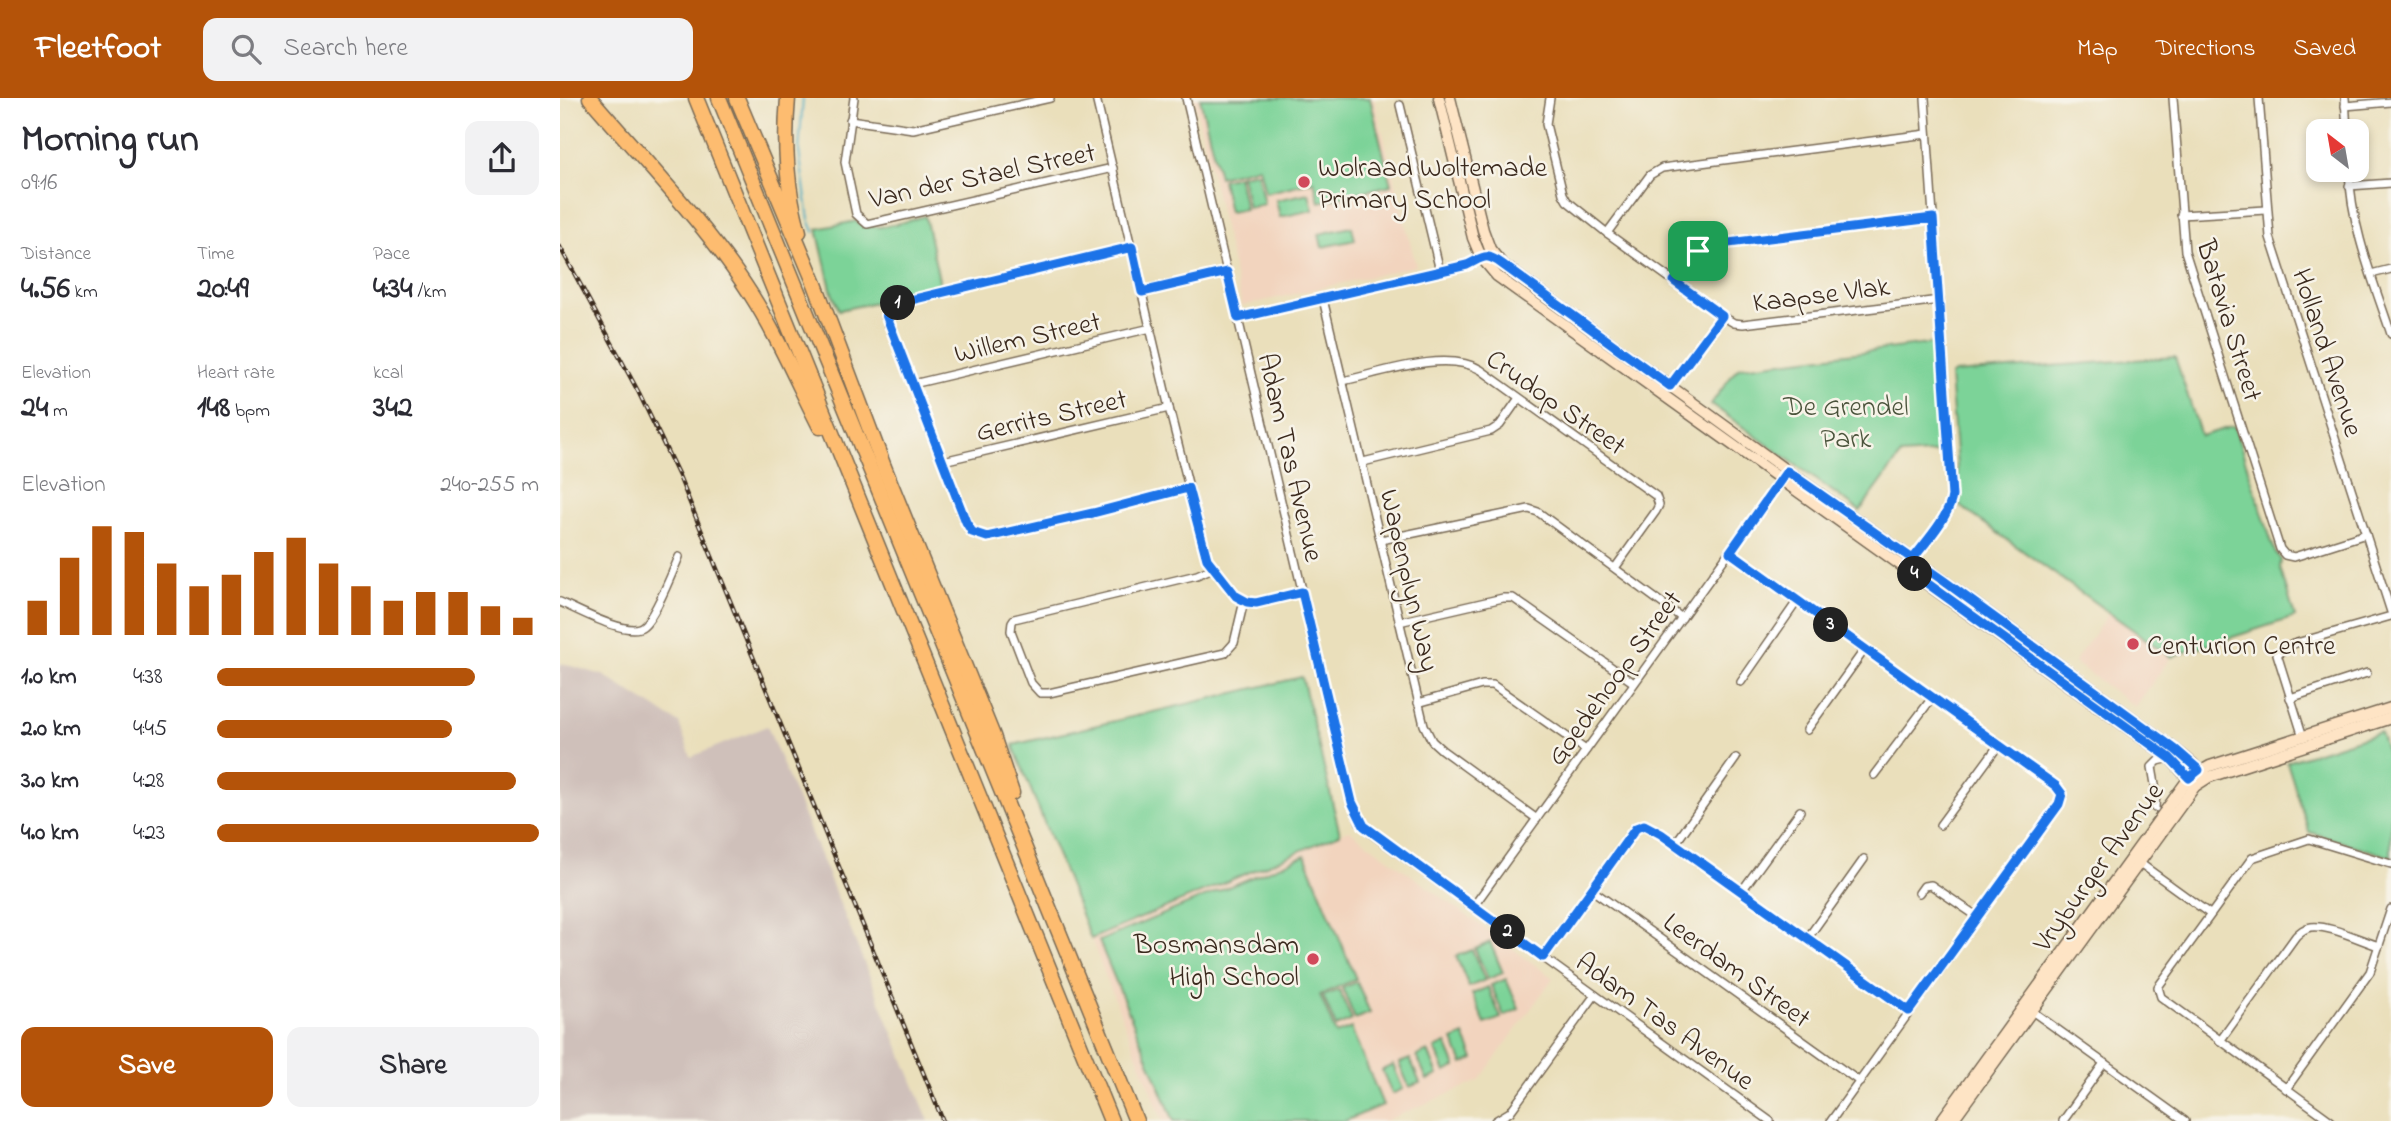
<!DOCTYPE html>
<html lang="en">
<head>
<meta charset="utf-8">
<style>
	:root { --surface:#fff; --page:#f2f2f3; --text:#2b2b33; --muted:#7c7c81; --accent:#b45309 }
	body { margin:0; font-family:"Indie Flower",sans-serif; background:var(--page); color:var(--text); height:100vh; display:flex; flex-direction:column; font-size:26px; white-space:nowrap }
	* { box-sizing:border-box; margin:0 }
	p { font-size:23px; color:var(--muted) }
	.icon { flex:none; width:38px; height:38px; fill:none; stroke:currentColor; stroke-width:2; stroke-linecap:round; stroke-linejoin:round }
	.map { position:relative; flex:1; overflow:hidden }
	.details { display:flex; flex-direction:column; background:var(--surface); width:560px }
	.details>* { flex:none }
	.needle { width:46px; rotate:329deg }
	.fabs { position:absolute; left:1746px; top:21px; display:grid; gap:14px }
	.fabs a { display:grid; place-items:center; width:63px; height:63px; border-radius:14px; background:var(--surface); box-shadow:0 4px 10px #0003; font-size:35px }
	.pin { position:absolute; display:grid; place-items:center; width:60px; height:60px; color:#fff; margin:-30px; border-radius:14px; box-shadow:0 4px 10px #0006 }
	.km { position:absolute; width:35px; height:35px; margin:-18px; border-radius:50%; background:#222; color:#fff; font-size:19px; line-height:35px; text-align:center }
	.round { display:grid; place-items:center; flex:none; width:74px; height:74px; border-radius:14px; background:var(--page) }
	.head { display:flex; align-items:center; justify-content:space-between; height:119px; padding:0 21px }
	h1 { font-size:38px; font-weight:800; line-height:52px }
	.metrics { display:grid; grid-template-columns:repeat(3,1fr); gap:10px; height:119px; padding:7px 21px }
	.metrics div { display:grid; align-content:center }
	.metrics b { font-size:30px; font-weight:800 }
	.metrics small { font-size:19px; font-weight:400 }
	.metrics p { font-size:19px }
	.chart { height:196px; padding:14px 21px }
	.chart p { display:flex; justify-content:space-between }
	.chart svg { width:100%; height:126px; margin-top:7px; stroke:var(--accent); stroke-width:6 }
	.action { display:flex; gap:14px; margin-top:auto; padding:14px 21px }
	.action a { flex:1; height:80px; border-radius:14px; background:var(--accent); color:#fff; font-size:28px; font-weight:800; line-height:80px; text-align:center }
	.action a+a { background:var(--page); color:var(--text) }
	ul { padding:0 21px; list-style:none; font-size:23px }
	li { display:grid; grid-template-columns:112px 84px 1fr; align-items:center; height:52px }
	li i { height:18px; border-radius:9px; background:var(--accent) }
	header { display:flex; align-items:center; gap:42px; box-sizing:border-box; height:98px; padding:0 35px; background:var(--accent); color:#fff }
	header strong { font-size:33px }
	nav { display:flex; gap:38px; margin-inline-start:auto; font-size:24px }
	.search { width:490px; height:63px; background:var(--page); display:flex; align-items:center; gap:18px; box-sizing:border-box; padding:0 24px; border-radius:14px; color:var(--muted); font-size:26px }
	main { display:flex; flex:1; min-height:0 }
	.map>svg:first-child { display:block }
</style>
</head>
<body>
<header>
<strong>Fleetfoot</strong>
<div class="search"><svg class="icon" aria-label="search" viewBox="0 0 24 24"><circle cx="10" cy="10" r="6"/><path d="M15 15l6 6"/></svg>Search here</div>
<nav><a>Map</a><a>Directions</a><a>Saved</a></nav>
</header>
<main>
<section class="details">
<div class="head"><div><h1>Morning run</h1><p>09:16</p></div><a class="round"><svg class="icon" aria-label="share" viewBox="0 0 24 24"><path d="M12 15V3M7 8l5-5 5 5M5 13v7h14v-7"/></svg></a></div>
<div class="metrics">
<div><p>Distance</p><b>4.56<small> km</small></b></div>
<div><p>Time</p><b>20:49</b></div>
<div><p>Pace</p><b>4:34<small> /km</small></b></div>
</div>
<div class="metrics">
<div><p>Elevation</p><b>24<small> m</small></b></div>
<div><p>Heart rate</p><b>148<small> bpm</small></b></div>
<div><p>kcal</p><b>342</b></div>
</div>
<div class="chart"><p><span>Elevation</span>240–255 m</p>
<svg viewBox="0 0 160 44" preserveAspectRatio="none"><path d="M5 44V32M15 44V17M25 44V6M35 44V8M45 44V19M55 44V27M65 44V23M75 44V15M85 44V10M95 44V19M105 44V27M115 44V32M125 44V29M135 44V29M145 44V34M155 44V38"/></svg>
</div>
<ul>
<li><b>1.0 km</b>4:38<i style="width:80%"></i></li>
<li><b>2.0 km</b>4:45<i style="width:73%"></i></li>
<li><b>3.0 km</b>4:28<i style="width:93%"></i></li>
<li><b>4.0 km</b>4:23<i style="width:100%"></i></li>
</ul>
<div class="action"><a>Save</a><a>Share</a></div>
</section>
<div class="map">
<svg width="1831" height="1023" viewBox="0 0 1831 1023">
	<rect width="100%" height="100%" fill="#f7f3e8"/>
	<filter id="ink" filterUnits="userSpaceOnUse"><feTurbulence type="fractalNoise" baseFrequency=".0143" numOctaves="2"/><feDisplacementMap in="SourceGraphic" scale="14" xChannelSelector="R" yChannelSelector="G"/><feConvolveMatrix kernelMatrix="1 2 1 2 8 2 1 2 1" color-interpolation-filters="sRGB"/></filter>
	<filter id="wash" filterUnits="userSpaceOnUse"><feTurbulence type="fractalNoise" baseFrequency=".00686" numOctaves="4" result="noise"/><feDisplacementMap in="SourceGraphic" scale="28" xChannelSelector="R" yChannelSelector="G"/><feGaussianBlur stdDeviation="1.57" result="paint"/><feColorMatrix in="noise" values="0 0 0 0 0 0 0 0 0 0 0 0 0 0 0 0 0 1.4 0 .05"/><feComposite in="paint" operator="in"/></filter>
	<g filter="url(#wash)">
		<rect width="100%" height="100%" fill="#eadfbb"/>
		<g fill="#f2d4be">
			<polygon points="634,0 814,0 856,168 682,208"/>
			<polygon points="1549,515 1611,559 1575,609 1514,564"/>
			<polygon points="789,732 993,880 919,983 825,1023 603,1023 531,841"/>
		</g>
		<polygon fill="#cfc0ba" points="0,565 43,577 119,625 131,659 207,628 369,1023 0,1023"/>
		<g fill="#7cd398" stroke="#5c7e5b" stroke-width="2">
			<polygon points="640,0 810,0 831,87 759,104 754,83 705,95 699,69 659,79"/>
			<polygon points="697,74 704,106 688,110 681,77"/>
			<polygon points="678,78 685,111 669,114 662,82"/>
			<polygon points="749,95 753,112 720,119 716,102"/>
			<path d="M365,118L381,191L279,212L272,195L257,131L296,123C314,137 344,123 365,118Z"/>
			<polygon points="792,129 795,142 762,149 759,136"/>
			<polygon points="1375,245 1383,354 1341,357 1300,413 1151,306 1176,272 1181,269"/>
			<polygon points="1615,259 1641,338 1674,328 1715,454 1721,462 1720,470 1735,519 1611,559 1400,408 1390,278 1394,275"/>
			<polygon points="742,579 780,736 531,841 453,647"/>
			<polygon points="1820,634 1831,668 1831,759 1749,734 1727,664"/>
			<polygon points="745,757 796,881 760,897 776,936 791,930 823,1007 785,1023 614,1023 539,843"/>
			<polygon points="930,844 943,875 928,881 915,851"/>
			<polygon points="912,852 925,882 909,889 896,858"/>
			<polygon points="946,881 959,911 944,918 931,887"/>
			<polygon points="797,884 810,915 795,921 782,890"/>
			<polygon points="928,889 941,920 925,926 912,896"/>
			<polygon points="779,892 792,922 776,929 763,898"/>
			<polygon points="904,937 914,961 903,966 893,942"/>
			<polygon points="886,945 896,969 885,974 875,950"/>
			<polygon points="868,953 878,977 867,982 857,958"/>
			<polygon points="850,961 860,985 849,989 839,965"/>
			<polygon points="833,967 843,991 832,996 822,972"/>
		</g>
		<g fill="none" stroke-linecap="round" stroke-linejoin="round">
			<polyline stroke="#42aac2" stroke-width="2" points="243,0 239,53 249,121 254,134"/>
		</g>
	</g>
	<g filter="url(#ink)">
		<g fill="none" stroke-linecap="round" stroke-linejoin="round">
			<g stroke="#786955" stroke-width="10">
				<g id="street">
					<polyline points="294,0 285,64 296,116 307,126 553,70"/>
					<polyline points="536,0 609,310 647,461 674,496 687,504 701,504 742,494"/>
					<polyline points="626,0 792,704 800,724 812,736 1210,1023"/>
					<polyline points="990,0 986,26 1003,96 1007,103 1047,135 1162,218"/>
					<polyline points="1613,0 1625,153 1720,451 1725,457 1734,459 1806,436"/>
					<polyline points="1699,0 1710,139 1831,514"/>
					<polyline points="1785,0 1787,33"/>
					<polyline points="840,7 880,173"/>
					<polyline points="1785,8 1831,4"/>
					<polyline points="290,22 353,31 490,0"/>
					<path d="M1789,72C1791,129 1813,182 1831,236"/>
					<polyline points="1789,88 1831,85"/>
					<polyline points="1621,117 1706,112"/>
					<polyline points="1047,135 1090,77 1102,70 1367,36"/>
					<path d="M572,149L334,206L327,212L326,219L406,424C410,433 416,438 427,439L533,415L628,390"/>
					<polyline points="1811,176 1831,171"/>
					<polyline points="1114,183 1134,157 1152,147 1373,120"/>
					<polyline points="582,194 667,174"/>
					<polyline points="763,201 864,627 872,643 882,652 977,721"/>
					<polyline points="678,220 907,167 921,159"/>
					<path d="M783,283C820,275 886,251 921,272L1096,398L1099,407L1096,413L1055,470"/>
					<polyline points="353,286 591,230"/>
					<polyline points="1109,290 1162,218 1174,225 1183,226 1380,202"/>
					<polyline points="383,363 609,310"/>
					<polyline points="803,364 931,333 940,327 959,300"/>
					<polyline points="821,442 969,411 978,414 1122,520"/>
					<polyline points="1170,454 1495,688 1501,696 1499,706 1271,1023"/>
					<polyline points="653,470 637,477 454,521 452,524 451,533 471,585 480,595 489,595 665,555 674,545 684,503"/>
					<polyline points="1346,470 1386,417 1392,398 1365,0"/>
					<path d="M0,504C16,511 69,540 83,528C95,519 112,475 119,459"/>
					<polyline points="839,524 943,500 953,500 1074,585"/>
					<polyline points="1181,584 1238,502"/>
					<polyline points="1730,600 1807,575"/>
					<polyline points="858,605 922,587 933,587 1026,652"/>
					<polyline points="1247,632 1305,551"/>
					<polyline points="1743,639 1717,556 1733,546 1831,518"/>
					<polyline points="1314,677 1372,600"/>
					<polyline points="1595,710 1596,692 1592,669 1598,663 1610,660"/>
					<polyline points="1380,727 1438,648"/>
					<polyline points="1115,746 1176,660"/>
					<polyline points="1577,763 1650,816"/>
					<polyline points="1032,792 1300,984"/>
					<polyline points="1181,794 1240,713"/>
					<polyline points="1359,795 1364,788 1371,787 1418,819"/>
					<polyline points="913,809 1224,378"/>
					<polyline points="1247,841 1304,761"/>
					<polyline points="983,859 1076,730 1085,727 1101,736 1349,913"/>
					<polyline points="1469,911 1625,1023"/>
					<path d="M1660,943L1736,838C1740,834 1744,830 1751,829C1767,826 1802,843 1819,848"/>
					<polyline points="1726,991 1810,874 1831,811"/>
					<polyline points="935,1023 950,1014 1035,897"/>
					<polyline points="1503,1023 1544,965"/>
					<polyline points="1771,1023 1601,899 1598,889 1692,760 1749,741 1831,766"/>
				</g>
			</g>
			<g stroke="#786955" stroke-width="13">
				<g id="secondary">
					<polyline points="879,0 913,140 921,159 937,178 1610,660 1635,688"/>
					<polyline points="890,0 923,132 930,151 942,166 1227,373 1384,483 1616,652 1633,666 1645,681"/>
					<polyline points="1381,1023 1629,680 1650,668 1831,610"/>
					<polyline points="1392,1023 1635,688 1649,679 1831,620"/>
				</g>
			</g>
			<g stroke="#786955" stroke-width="17">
				<g id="highway">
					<path d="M30,0C84,63 145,125 190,195C217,237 237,284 260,329"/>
					<polyline points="136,0 551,1023"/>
					<polyline points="159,0 576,1023"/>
					<polyline points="177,0 255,186 324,369 433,638 452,695"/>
					<path d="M228,0C224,45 226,90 239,134"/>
				</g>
			</g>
			<use href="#street" stroke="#fff" stroke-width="7"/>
			<use href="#secondary" stroke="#fee4c5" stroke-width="10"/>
			<use href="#highway" stroke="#fdbc6f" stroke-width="14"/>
			<g stroke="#3b2a1e" stroke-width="4.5">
				<polyline id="rail" points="0,149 79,295 119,378 383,1023"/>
			</g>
			<use href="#rail" stroke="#f7f3e8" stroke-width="2" stroke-dasharray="5" stroke-linecap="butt"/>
		</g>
	</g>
	<g fill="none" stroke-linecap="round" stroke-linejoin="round" filter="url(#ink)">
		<g stroke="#fff" stroke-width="14">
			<path id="route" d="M1138,153L1114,183L1162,218L1110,288L942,166C925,154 924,159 907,167L678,220L667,174L582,194L572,149L334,206L329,210L326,217L406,424L412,434L427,439L533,415L628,390L647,461L676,498L687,504L696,505L742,494L792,704L804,728L983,859L1076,730L1084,727L1101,736L1349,913L1499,706L1502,696L1496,688L1170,454L1227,373L1384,483L1616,652L1639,672L1629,680L1610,660L1346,470C1360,450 1389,421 1392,398L1373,120L1152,147L1138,153"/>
		</g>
		<use href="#route" stroke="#1a73e8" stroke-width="9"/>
	</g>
	<g fill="#d1495b" stroke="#f7f3e8" stroke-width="2.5">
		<circle cx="744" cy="84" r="7"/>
		<circle cx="1573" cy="546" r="7"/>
		<circle cx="753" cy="861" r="7"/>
	</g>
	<g text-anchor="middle" stroke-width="5" stroke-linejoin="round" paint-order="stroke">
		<g font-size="28" fill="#3b2a1e" stroke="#f7f3e8" text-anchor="start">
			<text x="758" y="78">Wolraad Woltemade<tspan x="758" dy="32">Primary School</tspan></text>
			<text x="1587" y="556">Centurion Centre</text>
			<text x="739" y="855" text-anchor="end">Bosmansdam<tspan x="739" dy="32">High School</tspan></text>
		</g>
		<g font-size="28" fill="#3b2a1e" stroke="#f7f3e8">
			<text transform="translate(422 76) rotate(-12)" y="10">Van der Stael Street</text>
			<text transform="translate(1261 195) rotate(-7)" y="10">Kaapse Vlak</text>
			<text transform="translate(1671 222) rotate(73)" y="10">Batavia Street</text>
			<text transform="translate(467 238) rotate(-13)" y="10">Willem Street</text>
			<text transform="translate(1769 254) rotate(72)" y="10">Holland Avenue</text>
			<text transform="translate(997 303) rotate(35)" y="10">Crudop Street</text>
			<text transform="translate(491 316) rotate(-13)" y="10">Gerrits Street</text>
			<text transform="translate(732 359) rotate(77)" y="10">Adam Tas Avenue</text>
			<text transform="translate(851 482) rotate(77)" y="10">Wapenplyn Way</text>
			<text transform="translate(1053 579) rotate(-54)" y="10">Goedehoop Street</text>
			<text transform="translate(1537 768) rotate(-54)" y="10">Vryburger Avenue</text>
			<text transform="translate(1178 871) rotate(36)" y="10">Leerdam Street</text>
			<text transform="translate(1106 922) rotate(36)" y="10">Adam Tas Avenue</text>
		</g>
		<g font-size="28" fill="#4b543c" stroke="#f7f3e8">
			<text x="1286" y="317">De Grendel<tspan x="1286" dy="32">Park</tspan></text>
		</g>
	</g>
</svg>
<div class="fabs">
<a><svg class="needle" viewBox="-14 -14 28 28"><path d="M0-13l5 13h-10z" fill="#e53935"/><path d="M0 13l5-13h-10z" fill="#7c7c81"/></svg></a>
</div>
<div class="pin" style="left:1138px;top:153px;background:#1e9e55"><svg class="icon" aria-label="arrive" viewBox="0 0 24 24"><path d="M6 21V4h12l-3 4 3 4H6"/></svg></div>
<b class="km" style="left:338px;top:205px">1</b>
<b class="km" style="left:948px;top:834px">2</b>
<b class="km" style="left:1271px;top:527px">3</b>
<b class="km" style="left:1355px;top:476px">4</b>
</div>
</main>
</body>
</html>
